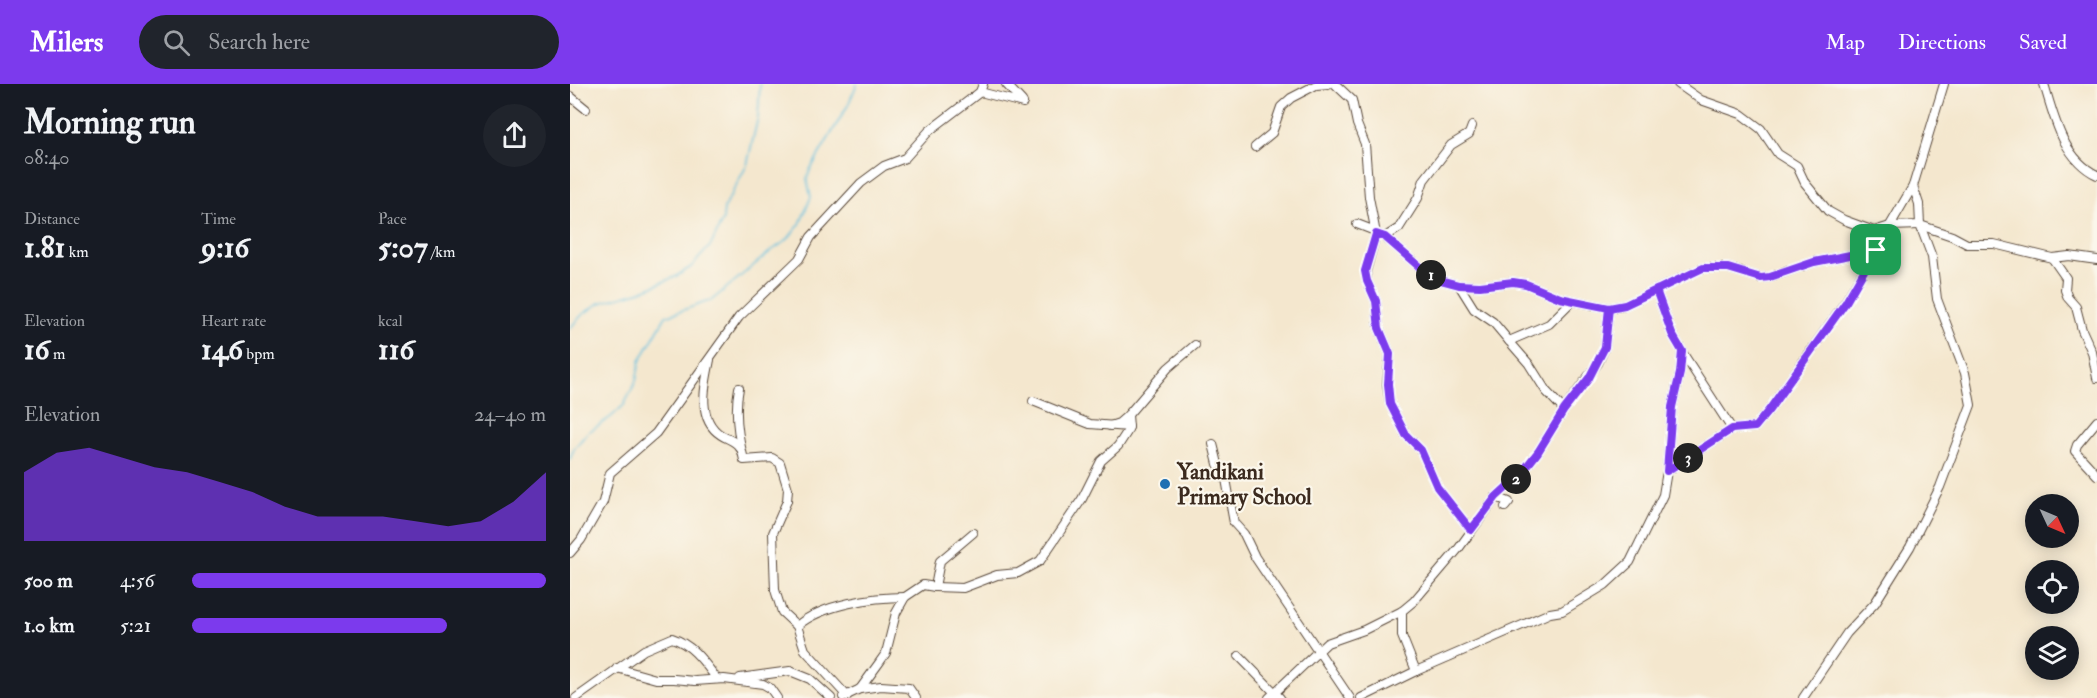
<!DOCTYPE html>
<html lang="en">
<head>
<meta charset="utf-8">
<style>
	:root { --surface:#171b24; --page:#20242c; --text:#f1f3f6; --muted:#9ea1a6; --accent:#7c3aed }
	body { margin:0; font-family:"IM FELL Double Pica",serif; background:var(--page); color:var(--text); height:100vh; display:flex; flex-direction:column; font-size:22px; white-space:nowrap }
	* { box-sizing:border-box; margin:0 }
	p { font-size:20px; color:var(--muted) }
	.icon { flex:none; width:33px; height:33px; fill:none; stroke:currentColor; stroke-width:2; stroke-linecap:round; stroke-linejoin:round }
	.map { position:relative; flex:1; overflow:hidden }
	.drawer { display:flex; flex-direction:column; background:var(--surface); width:570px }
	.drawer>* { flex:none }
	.needle { width:39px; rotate:134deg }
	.fabs { position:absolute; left:1455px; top:410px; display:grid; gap:12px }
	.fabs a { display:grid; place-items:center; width:54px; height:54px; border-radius:50%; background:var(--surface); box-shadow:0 3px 15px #0003; font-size:30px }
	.pin { position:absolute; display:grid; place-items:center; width:51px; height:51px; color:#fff; margin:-26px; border-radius:12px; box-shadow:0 3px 9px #0006 }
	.km { position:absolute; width:30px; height:30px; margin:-15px; border-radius:50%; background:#222; color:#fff; font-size:16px; line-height:30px; text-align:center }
	.round { display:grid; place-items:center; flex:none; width:63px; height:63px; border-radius:32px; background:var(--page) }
	.summary { display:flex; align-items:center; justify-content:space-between; height:102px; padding:0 24px }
	h1 { font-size:33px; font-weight:700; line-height:45px }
	.stats { display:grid; grid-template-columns:repeat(3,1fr); gap:9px; height:102px; padding:6px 24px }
	.stats div { display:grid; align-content:center }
	.stats b { font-size:30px; font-weight:700 }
	.stats small { font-size:16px; font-weight:400 }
	.stats p { font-size:16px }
	.chart { height:168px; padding:12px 24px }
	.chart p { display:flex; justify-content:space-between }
	.chart svg { width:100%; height:108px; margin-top:6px; fill:var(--accent); opacity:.7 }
	ul { padding:0 24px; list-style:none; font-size:20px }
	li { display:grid; grid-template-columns:96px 72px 1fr; align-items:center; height:45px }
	li i { height:15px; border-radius:8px; background:var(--accent) }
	header { display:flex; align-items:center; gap:36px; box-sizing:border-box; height:84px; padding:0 30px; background:var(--accent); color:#fff }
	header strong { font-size:28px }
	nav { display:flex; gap:33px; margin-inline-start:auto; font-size:21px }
	.search { width:420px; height:54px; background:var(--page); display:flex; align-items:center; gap:15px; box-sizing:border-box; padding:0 21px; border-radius:33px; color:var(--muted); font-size:22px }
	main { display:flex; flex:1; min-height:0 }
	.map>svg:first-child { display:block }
</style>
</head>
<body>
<header>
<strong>Milers</strong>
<div class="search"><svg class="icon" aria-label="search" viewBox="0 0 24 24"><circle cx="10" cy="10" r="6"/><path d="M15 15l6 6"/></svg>Search here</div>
<nav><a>Map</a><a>Directions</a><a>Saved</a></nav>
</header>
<main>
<section class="drawer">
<div class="summary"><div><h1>Morning run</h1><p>08:40</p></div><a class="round"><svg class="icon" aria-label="share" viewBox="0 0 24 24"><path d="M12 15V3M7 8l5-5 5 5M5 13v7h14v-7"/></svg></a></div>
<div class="stats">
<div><p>Distance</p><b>1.81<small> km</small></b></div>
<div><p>Time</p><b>9:16</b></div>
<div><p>Pace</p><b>5:07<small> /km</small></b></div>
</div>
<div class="stats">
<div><p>Elevation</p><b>16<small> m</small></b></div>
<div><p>Heart rate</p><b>146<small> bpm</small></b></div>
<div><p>kcal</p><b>116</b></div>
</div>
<div class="chart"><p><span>Elevation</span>24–40 m</p>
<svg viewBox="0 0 160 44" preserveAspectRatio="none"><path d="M0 44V16L10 8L20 6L30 10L40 14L50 16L60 20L70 24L80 30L90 34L100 34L110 34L120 36L130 38L140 36L150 28L160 16V44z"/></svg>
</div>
<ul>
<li><b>500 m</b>4:56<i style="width:100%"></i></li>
<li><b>1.0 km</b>5:21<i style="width:72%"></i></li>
</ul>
</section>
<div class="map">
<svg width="1527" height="614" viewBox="0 0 1527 614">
	<rect width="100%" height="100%" fill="#fbf7ec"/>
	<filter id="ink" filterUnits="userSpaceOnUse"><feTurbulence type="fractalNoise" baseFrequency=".0167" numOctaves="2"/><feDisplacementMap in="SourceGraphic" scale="12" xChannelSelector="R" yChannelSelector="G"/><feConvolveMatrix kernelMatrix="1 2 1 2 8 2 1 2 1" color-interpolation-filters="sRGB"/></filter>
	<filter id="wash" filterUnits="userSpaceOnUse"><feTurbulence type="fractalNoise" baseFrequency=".008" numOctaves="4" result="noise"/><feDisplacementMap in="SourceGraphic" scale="24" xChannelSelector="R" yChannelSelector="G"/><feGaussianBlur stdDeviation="1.35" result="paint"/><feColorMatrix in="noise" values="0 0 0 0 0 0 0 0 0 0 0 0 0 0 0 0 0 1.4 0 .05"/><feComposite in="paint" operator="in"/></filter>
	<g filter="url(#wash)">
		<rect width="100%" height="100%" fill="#f4e7ce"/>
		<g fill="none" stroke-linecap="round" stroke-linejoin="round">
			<g stroke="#60bede" stroke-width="1.5">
				<polyline points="0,244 13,230 30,219 68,208 105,193 121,183 141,161 153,135 154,124 177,81 188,33 190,0"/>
				<polyline points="0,375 4,365 17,349 41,333 54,321 66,297 70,277 96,232 142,216 201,167 217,156 230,140 241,113 237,95 240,86 278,21 287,0"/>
			</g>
		</g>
	</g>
	<g filter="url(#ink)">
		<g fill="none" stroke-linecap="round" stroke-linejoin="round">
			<g stroke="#574638" stroke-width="10">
				<g id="minor">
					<polyline points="436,0 452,17"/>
					<polyline points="765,0 782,16 787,40 795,60 799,113 806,150 796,187 797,197 806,217 809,244 820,270 817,300 820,320 836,351 851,366 867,403 901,446"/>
					<polyline points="1108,0 1131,16 1171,30 1191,45 1208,70 1227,82 1235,99 1258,127 1274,136 1304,147 1320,142 1350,141 1349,120 1343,102"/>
					<path d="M1474,0C1484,33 1493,75 1527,91"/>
					<polyline points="410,8 453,19"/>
					<polyline points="0,12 16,25"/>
					<polyline points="685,63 702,49 711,23 721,14 746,1 758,0"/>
					<polyline points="787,140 805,147"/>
					<polyline points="1350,141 1382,152 1397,160 1424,160 1482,174 1496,194 1495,206 1498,214 1506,223 1512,246 1522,268 1527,294"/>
					<polyline points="806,150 815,153 853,186 870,196 889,201 910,202 943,198 956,200 990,214 1039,224"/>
					<polyline points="815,153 829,144 848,114 854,96 881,61 899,50 902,42"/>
					<polyline points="1482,174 1499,172 1527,176"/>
					<polyline points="889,201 904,225 923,238 939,257 959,280 976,307 994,326"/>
					<polyline points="1086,206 1133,184 1158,184 1191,194 1201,193 1244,178 1306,166"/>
					<polyline points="939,257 979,240 1002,217"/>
					<polyline points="1112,268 1162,345"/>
					<path d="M140,276C135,300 126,335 151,351C159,356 165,356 170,364"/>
					<path d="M169,304C164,328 168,353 174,376L202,374L210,379L218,405L217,417L203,449L205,506L212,528L227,542L235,566L277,612"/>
					<polyline points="463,317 520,340 559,343"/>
					<polyline points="1527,337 1507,361 1505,367 1527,391"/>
					<polyline points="540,342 549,339 557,332 598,284 625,261"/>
					<polyline points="643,360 648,380 656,395 664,439 674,450 685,473 780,614"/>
					<polyline points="926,413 950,391 968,368 994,326 1028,279 1035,263 1039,224 1055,221 1086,206 1102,250 1112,267 1110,289 1102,323 1097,387"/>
					<polyline points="0,469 11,456 33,418 40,389 86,349 169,233 229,175 241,153 291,99 314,82 335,74 359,47 410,8 413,0"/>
					<polyline points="365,503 393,504 427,491 448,489 470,477 512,415 531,377 548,362 557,348 559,343 558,331"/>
					<polyline points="832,527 832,552 846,587"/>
					<path d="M227,542C252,520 304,513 335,513"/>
					<polyline points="669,572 710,614"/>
					<polyline points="47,584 86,595 104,595 125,597 154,595 193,600 200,604 207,614"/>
					<polyline points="170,594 220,587 240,595 261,614"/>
					<polyline points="290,605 311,602 339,604 346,614"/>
					<polyline points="273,613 290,605 309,579 316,569 326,529 335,513 353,501 365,503 370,477 403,449"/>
					<path d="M6,614L74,566L102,554C123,561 134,578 147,595"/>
					<polyline points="699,614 757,559 794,546 832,527 844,517 889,464 926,413 939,418 935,423"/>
					<polyline points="791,614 846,587 980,529 992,527 1035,501 1060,478 1093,411 1097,387 1162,345 1185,343 1199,326 1276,217 1343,102 1374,0"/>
					<polyline points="1233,614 1277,549 1305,519 1340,463 1370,403 1401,321 1395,289 1367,215 1362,173 1350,141"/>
				</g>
			</g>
			<use href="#minor" stroke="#fff" stroke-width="8"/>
		</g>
	</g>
	<g fill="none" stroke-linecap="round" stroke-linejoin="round" filter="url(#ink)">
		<g stroke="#fff" stroke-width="12">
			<polyline id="route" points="1306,166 1244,178 1200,193 1191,194 1158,184 1133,184 1055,221 1039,224 990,214 956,200 943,198 910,202 889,201 870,196 853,186 815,153 806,150 795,187 797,197 806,217 809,244 820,270 818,300 820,320 836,351 851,366 867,403 901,446 926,413 950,391 968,368 994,326 1019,294 1035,263 1039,224 1055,221 1086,206 1102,250 1112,267 1110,289 1102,323 1097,387 1162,345 1185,343 1199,326 1276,218 1306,166"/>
		</g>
		<use href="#route" stroke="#7c3aed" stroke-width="8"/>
	</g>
	<circle fill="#1f6fb2" stroke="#fbf7ec" stroke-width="2" cx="595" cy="400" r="6"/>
	<g text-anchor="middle" stroke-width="4.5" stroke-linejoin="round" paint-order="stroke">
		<g font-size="22" font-weight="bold" fill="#3b2a1e" stroke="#fbf7ec" text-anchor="start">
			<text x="607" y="395">Yandikani<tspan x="607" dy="25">Primary School</tspan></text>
		</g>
	</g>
</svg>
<div class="fabs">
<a><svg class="needle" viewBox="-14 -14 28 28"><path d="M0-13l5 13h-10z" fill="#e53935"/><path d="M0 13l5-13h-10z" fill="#9ea1a6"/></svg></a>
<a><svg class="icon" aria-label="locate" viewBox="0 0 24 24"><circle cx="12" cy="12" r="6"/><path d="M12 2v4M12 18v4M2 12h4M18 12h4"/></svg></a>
<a><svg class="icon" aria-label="layers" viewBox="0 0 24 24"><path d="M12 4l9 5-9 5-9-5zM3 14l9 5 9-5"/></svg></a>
</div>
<div class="pin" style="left:1306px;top:166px;background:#1e9e55"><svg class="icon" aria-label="arrive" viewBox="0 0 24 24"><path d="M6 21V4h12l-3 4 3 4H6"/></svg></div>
<b class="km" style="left:861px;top:191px">1</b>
<b class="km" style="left:946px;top:395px">2</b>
<b class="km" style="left:1118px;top:374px">3</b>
</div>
</main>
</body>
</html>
